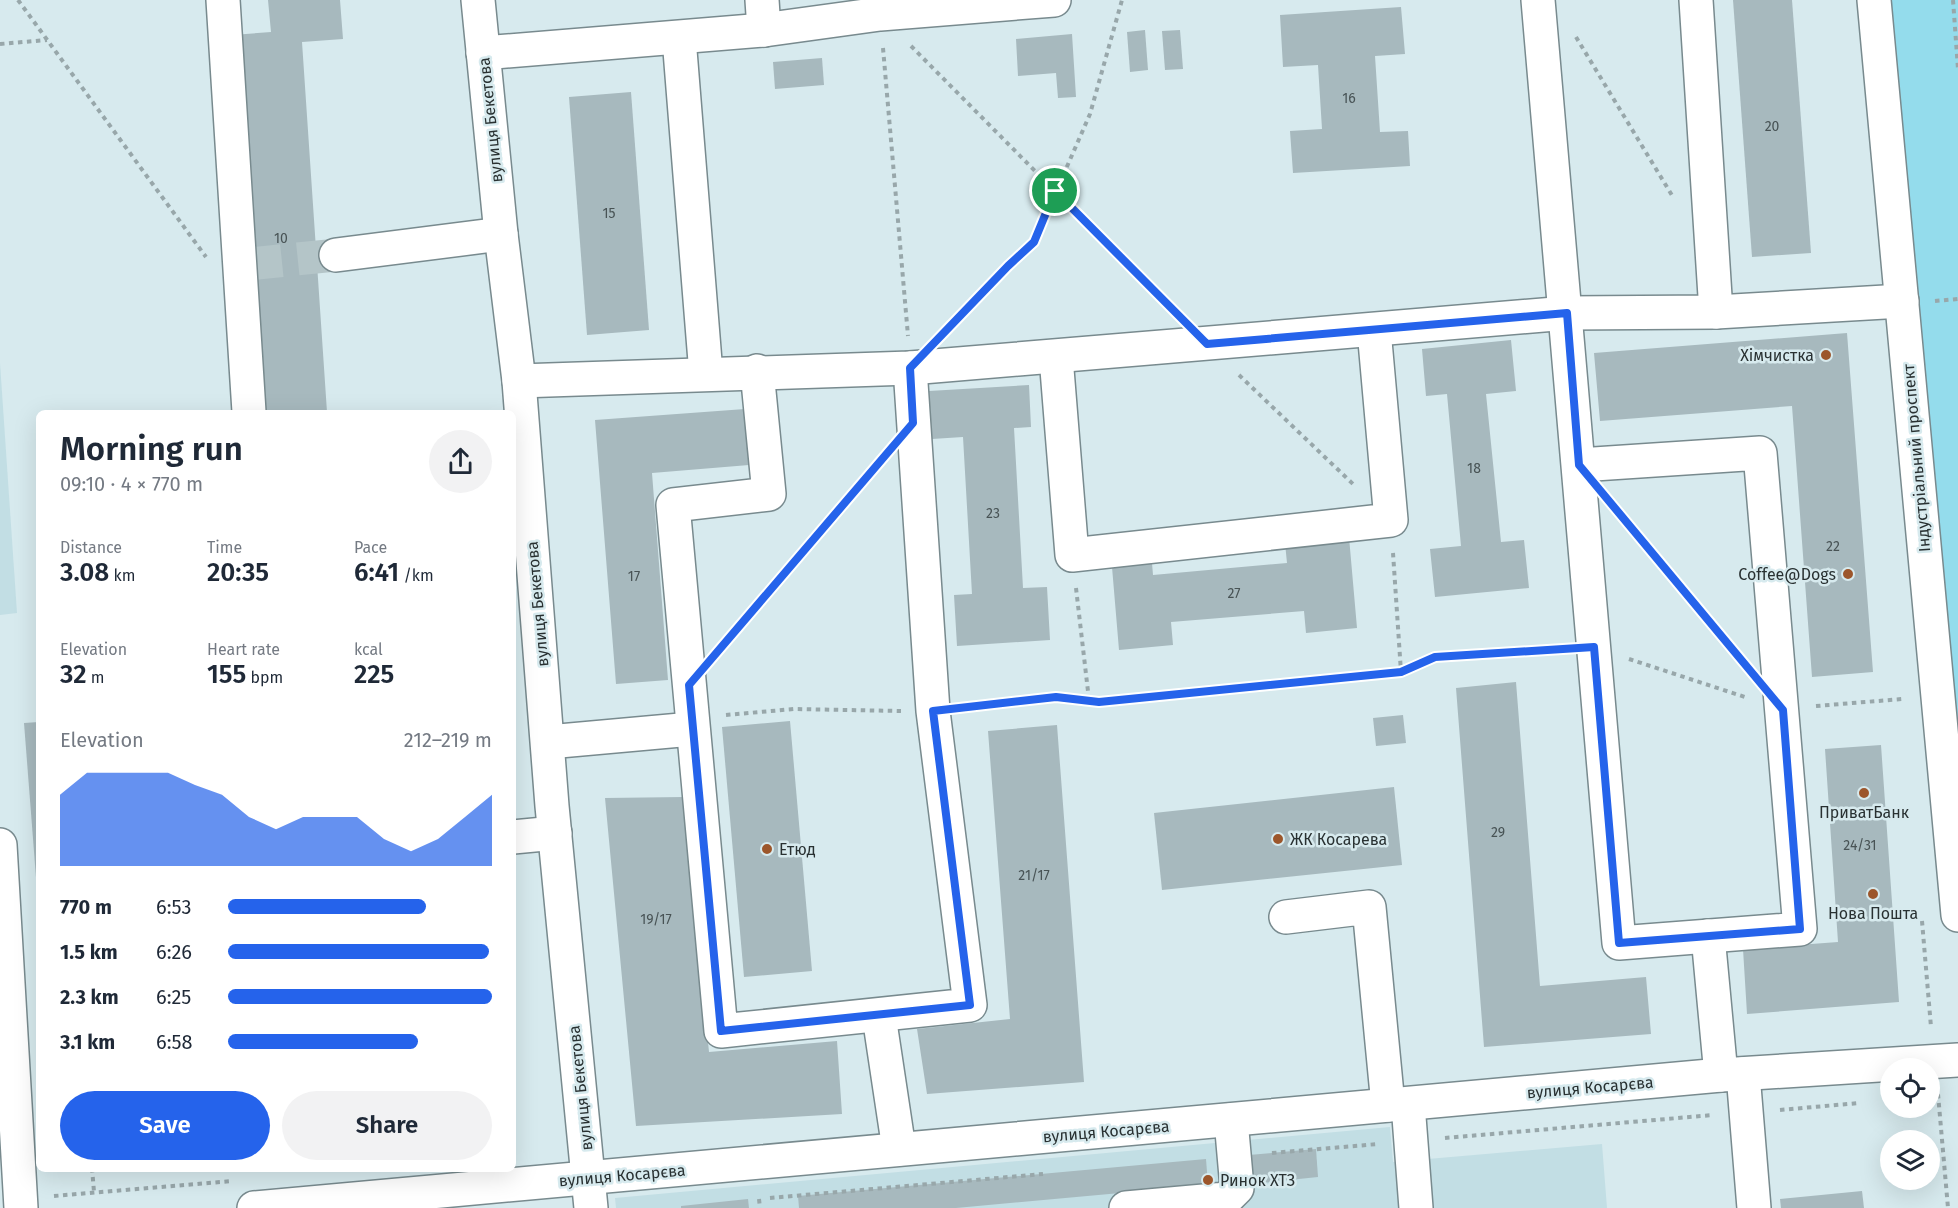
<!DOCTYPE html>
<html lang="en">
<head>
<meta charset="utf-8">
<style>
	:root { --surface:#fff; --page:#f2f2f3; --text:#1f2937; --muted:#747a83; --accent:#2563eb }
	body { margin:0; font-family:"Fira Sans",sans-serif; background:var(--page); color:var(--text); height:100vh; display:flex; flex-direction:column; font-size:22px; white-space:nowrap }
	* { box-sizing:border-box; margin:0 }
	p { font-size:20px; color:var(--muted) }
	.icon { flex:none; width:33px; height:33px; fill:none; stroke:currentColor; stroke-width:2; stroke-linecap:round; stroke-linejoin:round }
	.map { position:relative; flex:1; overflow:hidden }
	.drawer { position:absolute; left:36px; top:410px; width:480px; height:762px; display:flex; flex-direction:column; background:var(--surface); border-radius:9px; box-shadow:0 6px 24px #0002 }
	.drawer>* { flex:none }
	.buttons { position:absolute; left:1880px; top:1058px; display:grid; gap:12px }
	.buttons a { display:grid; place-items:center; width:60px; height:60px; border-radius:50%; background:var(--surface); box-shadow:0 6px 24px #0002; font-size:30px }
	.pin { position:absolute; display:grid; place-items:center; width:51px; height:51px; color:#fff; margin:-26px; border:3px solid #fff; border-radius:50%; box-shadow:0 2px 6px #0007 }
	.round { display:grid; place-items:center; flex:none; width:63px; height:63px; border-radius:32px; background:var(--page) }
	.overview { display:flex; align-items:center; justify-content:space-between; height:102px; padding:0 24px }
	h1 { font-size:33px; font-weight:600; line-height:45px }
	.metrics { display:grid; grid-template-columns:repeat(3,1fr); gap:9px; height:102px; padding:6px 24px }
	.metrics div { display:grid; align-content:center }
	.metrics b { font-size:26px; font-weight:600 }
	.metrics small { font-size:16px; font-weight:400 }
	.metrics p { font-size:16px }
	.chart { height:168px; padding:12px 24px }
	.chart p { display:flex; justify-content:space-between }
	.chart svg { width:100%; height:108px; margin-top:6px; fill:var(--accent); opacity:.7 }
	.primary-button { display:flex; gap:12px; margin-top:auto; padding:12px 24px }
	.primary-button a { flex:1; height:69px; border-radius:36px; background:var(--accent); color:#fff; font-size:24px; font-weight:600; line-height:69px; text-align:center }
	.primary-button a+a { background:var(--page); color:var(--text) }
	ul { padding:0 24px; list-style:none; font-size:20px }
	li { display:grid; grid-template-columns:96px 72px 1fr; align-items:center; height:45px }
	li i { height:15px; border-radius:8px; background:var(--accent) }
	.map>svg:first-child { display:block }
</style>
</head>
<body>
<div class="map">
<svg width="1958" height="1208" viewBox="0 0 1958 1208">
	<rect width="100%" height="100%" fill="#d7eaee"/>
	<g fill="#c2dee4">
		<polygon points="0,363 17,613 0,615"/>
		<polygon points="1390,1127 1393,1162 1602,1144 1607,1208 616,1208 615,1198"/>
	</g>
	<polygon fill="#94dcec" points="1889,0 1958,0 1958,812"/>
	<g fill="#a7b9be">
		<polygon points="268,0 340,0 343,39 302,42 327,412 258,412 232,35 271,32"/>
		<polygon points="1733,0 1792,0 1811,253 1752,257"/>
		<polygon points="1401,7 1405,54 1375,56 1380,132 1408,131 1410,166 1293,173 1290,131 1322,129 1318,65 1283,67 1280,15"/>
		<polygon points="1145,30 1148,70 1130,72 1127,32"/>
		<polygon points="1180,30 1183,69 1165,70 1162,31"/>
		<polygon points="1072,34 1076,97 1058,98 1056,73 1018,76 1016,39"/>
		<polygon points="822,58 824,85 775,89 773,62"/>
		<polygon points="631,92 649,330 587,335 569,97"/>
		<polygon points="1847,333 1873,672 1812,677 1792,406 1600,421 1594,353"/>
		<polygon points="1511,340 1516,391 1486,394 1501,542 1524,540 1529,588 1435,597 1430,549 1461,546 1447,394 1426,396 1422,349"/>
		<polygon points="1029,385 1031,427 1014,428 1023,588 1047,587 1050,640 957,646 954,595 972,594 963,437 932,439 929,391"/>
		<polygon points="745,409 749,465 652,473 668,680 616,684 595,420"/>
		<polygon points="1349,537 1357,628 1306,633 1304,611 1171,622 1173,645 1119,650 1112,567 1152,563 1153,575 1287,563 1285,543"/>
		<polygon points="1516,682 1540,986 1646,977 1651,1034 1484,1047 1456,688"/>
		<polygon points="1403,715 1406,743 1376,746 1373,718"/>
		<polygon points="790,721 812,971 744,977 722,727"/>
		<polygon points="39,722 39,889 37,890 24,723"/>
		<polygon points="1057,725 1084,1082 927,1094 917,1029 1010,1019 988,731"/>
		<polygon points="1881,745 1899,1002 1747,1014 1743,949 1838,942 1825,749"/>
		<polygon points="1394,787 1402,865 1162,890 1154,813"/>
		<polygon points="684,797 709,1052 837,1041 842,1114 636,1126 605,798"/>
		<polygon points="1316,1149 1318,1177 1252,1184 1249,1155"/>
		<polygon points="1206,1159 1208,1185 956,1208 799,1208 798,1196"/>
		<polygon points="1862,1191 1864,1208 1781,1208 1780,1199"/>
		<polygon points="748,1199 749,1208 681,1208 681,1206"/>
	</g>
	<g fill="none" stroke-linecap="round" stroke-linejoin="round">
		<polyline stroke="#b4c5c8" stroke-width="33" stroke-dasharray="33 16" stroke-linecap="butt" points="249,264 336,255"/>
		<g stroke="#788a8e" stroke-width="36">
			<g id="minor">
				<polyline points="223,0 249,412"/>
				<polyline points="478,0 501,234 519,381 552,806 591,1208"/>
				<polyline points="762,0 764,30"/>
				<polyline points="1538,0 1619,943 1800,929 1760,453 1579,465"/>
				<polyline points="1696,0 1716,312"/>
				<polyline points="1874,0 1958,915"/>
				<polyline points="679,38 706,374"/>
				<polyline points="483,53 764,30 880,14 1054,0"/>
				<polyline points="336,255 501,234"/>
				<polyline points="1056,357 1072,555 1391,520 1374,330"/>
				<polyline points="757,371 769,494 673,505 721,1031 970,1005 933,711 910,368"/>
				<polyline points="519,381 910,368 1567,313 1716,312 1902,301"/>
				<polyline points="548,742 692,729"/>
				<polyline points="513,837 555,833"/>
				<polyline points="0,845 21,1208"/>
				<polyline points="1286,917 1369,907 1388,1105"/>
				<polyline points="1708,936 1721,1075"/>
				<polyline points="879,1016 899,1149"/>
				<polyline points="1743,1074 1754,1208"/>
				<polyline points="1408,1104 1416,1208"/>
				<polyline points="254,1208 1721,1075 1958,1060"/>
				<polyline points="1126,1208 1226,1199 1237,1188 1231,1120"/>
			</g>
		</g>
		<g stroke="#98a7aa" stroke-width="4" stroke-dasharray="4.5 4.5" stroke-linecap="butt">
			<polyline points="18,0 206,257"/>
			<polyline points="1953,0 1958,69"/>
			<polyline points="1576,37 1673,197"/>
			<polyline points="0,44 47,40"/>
			<polyline points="911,46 1174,311"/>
			<polyline points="883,48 908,336"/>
			<polyline points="1935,301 1958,299"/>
			<polyline points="946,331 1008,266 1034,242 1090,114 1122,0"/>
			<polyline points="1239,375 1353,484"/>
			<polyline points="1616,510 1742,661"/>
			<polyline points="1393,553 1401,672"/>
			<polyline points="1076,588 1089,700"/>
			<polyline points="721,648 882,460"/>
			<polyline points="1629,659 1748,698"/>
			<polyline points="1816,706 1902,699"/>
			<polyline points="965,708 1056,697 1099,702 1401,672 1435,657 1561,649"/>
			<polyline points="726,715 794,709 901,711"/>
			<polyline points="1922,921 1931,1027"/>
			<polyline points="1938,1094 1948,1208"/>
			<polyline points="1780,1110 1859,1103"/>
			<polyline points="1445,1138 1713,1115"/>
			<polyline points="1272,1153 1378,1144"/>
			<polyline points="92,1168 94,1192"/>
			<polyline points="54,1196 232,1181"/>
			<polyline points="770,1198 1043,1174"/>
			<polyline points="759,1199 760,1208"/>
		</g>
		<use href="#minor" stroke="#fff" stroke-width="33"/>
	</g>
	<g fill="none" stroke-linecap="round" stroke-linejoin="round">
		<g stroke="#fff" stroke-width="12">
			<polygon id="route" points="1055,191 1207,344 1567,313 1579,465 1783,710 1800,929 1619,943 1594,647 1435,657 1401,672 1099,702 1056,697 933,711 970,1005 721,1031 689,685 913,423 910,368 1008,266 1034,242"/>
		</g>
		<use href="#route" stroke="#2563eb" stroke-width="8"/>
	</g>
	<g fill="#9c562b" stroke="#d7eaee" stroke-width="2">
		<circle cx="1826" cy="355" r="6"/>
		<circle cx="1848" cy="574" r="6"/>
		<circle cx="1864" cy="793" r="6"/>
		<circle cx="1278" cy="839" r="6"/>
		<circle cx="767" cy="849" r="6"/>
		<circle cx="1873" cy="894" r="6"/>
		<circle cx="1208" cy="1180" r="6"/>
	</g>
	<g text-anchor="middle" stroke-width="5" stroke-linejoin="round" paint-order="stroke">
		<g font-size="14" fill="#485355">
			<text x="1349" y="103">16</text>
			<text x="1772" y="131">20</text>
			<text x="609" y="218">15</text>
			<text x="281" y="243">10</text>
			<text x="1474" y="473">18</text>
			<text x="993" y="518">23</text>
			<text x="1833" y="551">22</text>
			<text x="634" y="581">17</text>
			<text x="1234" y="598">27</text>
			<text x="1498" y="837">29</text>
			<text x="1860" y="850">24/31</text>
			<text x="1034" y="880">21/17</text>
			<text x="656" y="924">19/17</text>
		</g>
		<g font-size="16" fill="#293132" stroke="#d7eaee">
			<text transform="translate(490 120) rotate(-96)" y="6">вулиця Бекетова</text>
			<text transform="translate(1916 458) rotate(-95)" y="6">Індустріальний проспект</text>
			<text transform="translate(537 604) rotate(-95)" y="6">вулиця Бекетова</text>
			<text transform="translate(1590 1087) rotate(-5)" y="6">вулиця Косарєва</text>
			<text transform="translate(580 1088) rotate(-96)" y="6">вулиця Бекетова</text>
			<text transform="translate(1106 1131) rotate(-5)" y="6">вулиця Косарєва</text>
			<text transform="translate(622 1175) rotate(-5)" y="6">вулиця Косарєва</text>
		</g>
		<g font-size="16" fill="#293132" stroke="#d7eaee" text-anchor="start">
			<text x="1814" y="361" text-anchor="end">Хімчистка</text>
			<text x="1836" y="580" text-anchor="end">Coffee@Dogs</text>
			<text x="1864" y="818" text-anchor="middle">ПриватБанк</text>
			<text x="1290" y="845">ЖК Косарева</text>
			<text x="779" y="855">Етюд</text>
			<text x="1873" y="919" text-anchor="middle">Нова Пошта</text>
			<text x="1220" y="1186">Ринок ХТЗ</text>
		</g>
	</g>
</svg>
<div class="buttons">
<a><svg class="icon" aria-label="locate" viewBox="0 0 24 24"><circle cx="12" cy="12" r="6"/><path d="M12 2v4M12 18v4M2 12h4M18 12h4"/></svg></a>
<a><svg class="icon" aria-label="layers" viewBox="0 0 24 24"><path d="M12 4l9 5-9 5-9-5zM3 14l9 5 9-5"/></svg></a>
</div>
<div class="pin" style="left:1055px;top:191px;background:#1e9e55"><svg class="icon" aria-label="arrive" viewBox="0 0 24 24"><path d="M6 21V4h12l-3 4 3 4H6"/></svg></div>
<section class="drawer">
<div class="overview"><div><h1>Morning run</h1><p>09:10 · 4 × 770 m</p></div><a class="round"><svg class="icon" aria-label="share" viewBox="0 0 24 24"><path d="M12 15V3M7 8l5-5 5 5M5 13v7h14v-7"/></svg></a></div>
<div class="metrics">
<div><p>Distance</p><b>3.08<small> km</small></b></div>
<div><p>Time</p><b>20:35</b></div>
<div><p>Pace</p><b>6:41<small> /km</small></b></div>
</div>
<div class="metrics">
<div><p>Elevation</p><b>32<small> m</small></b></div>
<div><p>Heart rate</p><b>155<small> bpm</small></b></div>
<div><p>kcal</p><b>225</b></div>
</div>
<div class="chart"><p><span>Elevation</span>212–219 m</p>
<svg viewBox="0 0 160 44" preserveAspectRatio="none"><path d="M0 44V15L10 6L20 6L30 6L40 6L50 11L60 15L70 24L80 29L90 24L100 24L110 24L120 33L130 38L140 33L150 24L160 15V44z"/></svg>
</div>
<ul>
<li><b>770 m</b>6:53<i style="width:75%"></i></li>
<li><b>1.5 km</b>6:26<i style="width:99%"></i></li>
<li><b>2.3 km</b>6:25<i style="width:100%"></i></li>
<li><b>3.1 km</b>6:58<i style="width:72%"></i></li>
</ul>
<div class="primary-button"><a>Save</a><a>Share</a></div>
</section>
</div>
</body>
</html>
